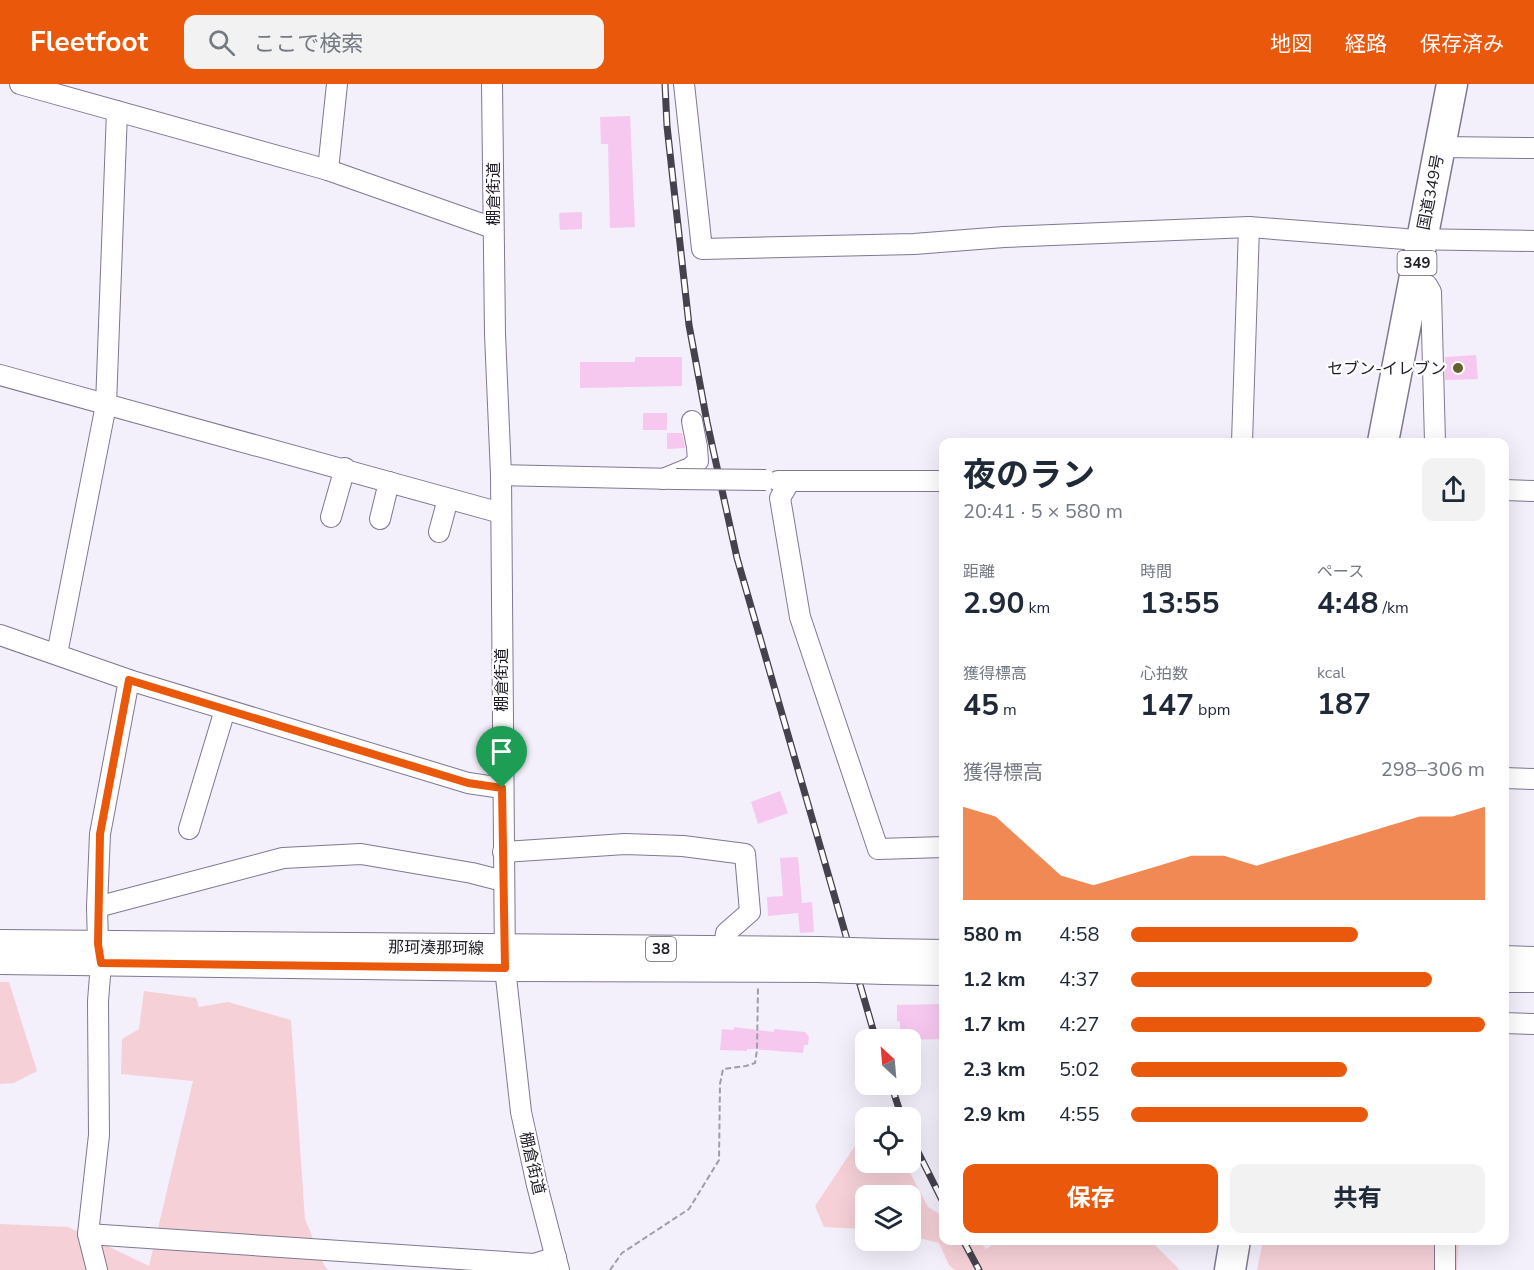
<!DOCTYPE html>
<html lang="ja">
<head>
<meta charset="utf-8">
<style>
	:root { --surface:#fff; --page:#f2f2f3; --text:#1f2937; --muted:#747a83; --accent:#ea580c }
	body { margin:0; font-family:"Nunito Sans","Noto Sans JP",sans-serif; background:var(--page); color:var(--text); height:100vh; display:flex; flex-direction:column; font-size:22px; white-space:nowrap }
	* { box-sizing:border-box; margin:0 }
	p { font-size:20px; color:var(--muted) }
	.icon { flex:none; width:33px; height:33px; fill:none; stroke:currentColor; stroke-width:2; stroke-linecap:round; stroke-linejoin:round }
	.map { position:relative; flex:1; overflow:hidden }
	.panel { position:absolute; left:939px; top:354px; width:570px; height:807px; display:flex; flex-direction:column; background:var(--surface); border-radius:12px; box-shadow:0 6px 24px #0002 }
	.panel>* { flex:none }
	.needle { width:39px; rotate:334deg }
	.tools { position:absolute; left:855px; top:945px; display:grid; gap:12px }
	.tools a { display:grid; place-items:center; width:66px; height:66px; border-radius:12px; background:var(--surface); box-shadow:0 6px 24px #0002; font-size:30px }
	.pin { position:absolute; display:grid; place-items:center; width:51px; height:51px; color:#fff; margin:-62px -26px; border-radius:50% 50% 50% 0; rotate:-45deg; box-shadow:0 0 6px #0007 }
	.pin .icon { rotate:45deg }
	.round { display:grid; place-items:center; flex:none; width:63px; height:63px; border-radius:12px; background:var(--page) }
	.summary { display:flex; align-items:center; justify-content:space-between; height:102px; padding:0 24px }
	h1 { font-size:33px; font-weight:700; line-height:45px }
	.metrics { display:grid; grid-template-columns:repeat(3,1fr); gap:9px; height:102px; padding:6px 24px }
	.metrics div { display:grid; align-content:center }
	.metrics b { font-size:30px; font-weight:700 }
	.metrics small { font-size:16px; font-weight:400 }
	.metrics p { font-size:16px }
	.chart { height:168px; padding:12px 24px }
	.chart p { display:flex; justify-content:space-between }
	.chart svg { width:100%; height:108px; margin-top:6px; fill:var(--accent); opacity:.7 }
	.button { display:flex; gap:12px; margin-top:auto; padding:12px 24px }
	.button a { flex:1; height:69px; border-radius:12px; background:var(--accent); color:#fff; font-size:24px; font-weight:700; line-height:69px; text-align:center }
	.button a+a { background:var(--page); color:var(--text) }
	ul { padding:0 24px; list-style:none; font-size:20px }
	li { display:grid; grid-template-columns:96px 72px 1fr; align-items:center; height:45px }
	li i { height:15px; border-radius:8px; background:var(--accent) }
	header { display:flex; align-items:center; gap:36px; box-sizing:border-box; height:84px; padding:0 30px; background:var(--accent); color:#fff }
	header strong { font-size:28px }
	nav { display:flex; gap:33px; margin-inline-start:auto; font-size:21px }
	.search { width:420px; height:54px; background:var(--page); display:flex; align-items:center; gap:15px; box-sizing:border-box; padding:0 21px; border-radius:12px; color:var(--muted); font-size:22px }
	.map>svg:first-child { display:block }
</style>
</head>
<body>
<header>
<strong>Fleetfoot</strong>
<div class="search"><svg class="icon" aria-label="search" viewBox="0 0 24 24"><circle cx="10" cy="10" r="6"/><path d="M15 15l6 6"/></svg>ここで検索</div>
<nav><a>地図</a><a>経路</a><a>保存済み</a></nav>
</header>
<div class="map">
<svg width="1534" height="1186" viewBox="0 0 1534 1186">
	<rect width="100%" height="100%" fill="#f3effb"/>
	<g fill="#f5d0d7">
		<polygon points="0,898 9,898 37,987 14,999 0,1000"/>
		<polygon points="144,907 196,914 199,923 228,918 291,936 305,1135 324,1181 328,1186 0,1186 0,1140 68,1143 149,1182 193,997 121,990 122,955 139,945"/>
		<polygon points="865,1047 866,1078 905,1079 928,1123 943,1132 944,1156 979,1157 986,1165 1000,1156 1151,1157 1180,1186 955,1186 949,1181 939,1159 911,1152 910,1112 866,1112 865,1145 824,1143 815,1122"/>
		<polygon points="1459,1156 1457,1186 1257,1186 1263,1157"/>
	</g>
	<g fill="#f7c8ef">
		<polygon points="630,32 635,143 610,144 608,60 601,60 600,33"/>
		<polygon points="582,128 582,145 560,146 559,129"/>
		<polygon points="1476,271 1478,295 1445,296 1445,273"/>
		<polygon points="635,273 682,273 682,302 580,304 580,278 635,278"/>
		<rect x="643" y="329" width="24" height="17"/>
		<polygon points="667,349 682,349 685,364 667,365"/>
		<polygon points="780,707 788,729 758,740 751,718"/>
		<polygon points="798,773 802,819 812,818 814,848 800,849 798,829 768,832 767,813 783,812 780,774"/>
		<polygon points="944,920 944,955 900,956 900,938 897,937 897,921"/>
		<polygon points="734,943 774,948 774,945 805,948 809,953 808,961 804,961 803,969 753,965 747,965 747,967 720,966 722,945 734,946"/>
	</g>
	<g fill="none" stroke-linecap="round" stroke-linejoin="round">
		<g stroke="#807891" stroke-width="22">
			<g id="minor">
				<polyline points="20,0 328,86 493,144"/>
				<polyline points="492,0 495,250 501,391 505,884 521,1028 537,1101 559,1186"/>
				<polyline points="684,0 702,165 914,160 1004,153 1249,143 1405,155 1534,157"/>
				<polyline points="1439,63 1534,64"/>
				<polyline points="328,86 337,0"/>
				<polyline points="1413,196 1427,201 1431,208 1435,358"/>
				<polyline points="0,291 501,429"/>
				<polyline points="1242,358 1249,143"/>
				<polyline points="501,391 676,395"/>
				<polyline points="663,395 690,384 698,377 697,363 692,337"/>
				<polyline points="778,397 944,397"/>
				<polyline points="790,397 780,414 800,533 878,765 944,763"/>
				<polyline points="1504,406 1534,407"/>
				<polyline points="331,433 345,384"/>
				<polyline points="380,435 389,398"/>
				<polyline points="439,448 448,415"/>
				<polyline points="0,551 129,596 468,699 502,704"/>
				<polyline points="57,570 106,321 117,27"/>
				<polyline points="1504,694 1534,695"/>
				<polyline points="189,745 225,626"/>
				<polyline points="503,768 625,760 683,762 745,770 750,828 726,849 724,866"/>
				<polyline points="97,823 283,774 361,770 472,789 503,797"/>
				<polyline points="1504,939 1534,940"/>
				<polyline points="88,1150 534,1180 556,1173"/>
				<polyline points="1445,1156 1445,1186"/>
				<polyline points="97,1186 88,1150 99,1051 98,917 101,879 98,860 97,823 100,750 129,596"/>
			</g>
		</g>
		<g stroke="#807891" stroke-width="28">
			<g id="major">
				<polyline points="0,859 818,866"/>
				<polyline points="884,868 944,869"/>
				<polyline points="1504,875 1534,876"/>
				<polyline points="0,877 505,884 817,885"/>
				<polyline points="885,887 944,888"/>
				<polyline points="1504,895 1534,895"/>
			</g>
		</g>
		<g stroke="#807891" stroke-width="33">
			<g id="highway">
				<polyline points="1383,358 1452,0"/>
				<polyline points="1230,1186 1235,1156"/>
			</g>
		</g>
		<polyline stroke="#a09da8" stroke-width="2" stroke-dasharray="6 3" stroke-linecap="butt" points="610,1186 622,1169 689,1125 719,1076 720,1000 723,985 746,982 755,979 757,966 758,904"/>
		<use href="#minor" stroke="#fff" stroke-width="20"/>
		<use href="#major" stroke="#fff" stroke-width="26"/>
		<use href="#highway" stroke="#fff" stroke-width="30"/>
		<g stroke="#45424d" stroke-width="7">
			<g id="rail">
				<polyline points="665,0 667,42 689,241 707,338 737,474 876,956"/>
				<polyline points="891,1000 902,1034"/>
				<polyline points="910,1052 944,1120"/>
				<polyline points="963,1156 979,1186"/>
			</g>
		</g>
		<use href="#rail" stroke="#fff" stroke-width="4.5" stroke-dasharray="14" stroke-linecap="butt"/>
		<g stroke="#807891" stroke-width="22" stroke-linecap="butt">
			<polyline id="minor-bridge" points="676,395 766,396"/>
		</g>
		<g stroke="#807891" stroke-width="28" stroke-linecap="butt">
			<g id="major-bridge">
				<polyline points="818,866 884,868"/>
				<polyline points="817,885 885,887"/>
			</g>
		</g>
		<use href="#minor-bridge" stroke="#fff" stroke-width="20"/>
		<use href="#major-bridge" stroke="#fff" stroke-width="26"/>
	</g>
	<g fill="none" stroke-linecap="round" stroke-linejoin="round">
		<g stroke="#fff" stroke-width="12">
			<polygon id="route" points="129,596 468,699 502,704 505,884 101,879 98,860 100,750"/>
		</g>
		<use href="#route" stroke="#ea580c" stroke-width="8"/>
	</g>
	<circle fill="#645f2b" stroke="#fff" stroke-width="2" cx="1458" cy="284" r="6"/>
	<g text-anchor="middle" stroke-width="4.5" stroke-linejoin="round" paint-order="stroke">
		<g fill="#fff" stroke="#626067" stroke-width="1.5">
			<rect x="1397.5" y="167" width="39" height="24" rx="4.5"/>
			<rect x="646" y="853" width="30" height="24" rx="4.5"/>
		</g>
		<g font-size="15" font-weight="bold" fill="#1f1c26">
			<text x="1417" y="184">349</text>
			<text x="661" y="870">38</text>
		</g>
		<g font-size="16" fill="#1f1c26" stroke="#fff">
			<text transform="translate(1430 108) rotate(-79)" y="6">国道349号</text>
			<text transform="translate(493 110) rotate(-90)" y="6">棚倉街道</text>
			<text transform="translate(501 596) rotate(-90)" y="6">棚倉街道</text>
			<text transform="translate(436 863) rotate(1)" y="6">那珂湊那珂線</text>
			<text transform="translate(533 1079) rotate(77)" y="6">棚倉街道</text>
		</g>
		<g font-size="16" fill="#1f1c26" stroke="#fff" text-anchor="end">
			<text x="1446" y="290">セブン-イレブン</text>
		</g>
	</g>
</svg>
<div class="tools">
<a><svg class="needle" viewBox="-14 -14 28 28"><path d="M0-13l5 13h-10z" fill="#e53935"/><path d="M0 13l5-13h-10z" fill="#747a83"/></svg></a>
<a><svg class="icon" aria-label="locate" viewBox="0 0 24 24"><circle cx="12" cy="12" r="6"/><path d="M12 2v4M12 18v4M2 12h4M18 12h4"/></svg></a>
<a><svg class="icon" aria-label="layers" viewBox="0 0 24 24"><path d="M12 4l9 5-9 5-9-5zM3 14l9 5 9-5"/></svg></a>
</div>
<div class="pin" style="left:502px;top:704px;background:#1e9e55"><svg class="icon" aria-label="arrive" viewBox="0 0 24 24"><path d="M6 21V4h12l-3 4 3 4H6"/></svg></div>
<section class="panel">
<div class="summary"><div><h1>夜のラン</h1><p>20:41 · 5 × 580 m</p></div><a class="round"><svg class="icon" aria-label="share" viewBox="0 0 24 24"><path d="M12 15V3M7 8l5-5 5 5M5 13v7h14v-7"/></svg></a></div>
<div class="metrics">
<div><p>距離</p><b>2.90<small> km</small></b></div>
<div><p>時間</p><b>13:55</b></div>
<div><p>ペース</p><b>4:48<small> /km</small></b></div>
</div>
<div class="metrics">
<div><p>獲得標高</p><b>45<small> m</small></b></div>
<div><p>心拍数</p><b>147<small> bpm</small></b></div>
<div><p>kcal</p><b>187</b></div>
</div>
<div class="chart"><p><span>獲得標高</span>298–306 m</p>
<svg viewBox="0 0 160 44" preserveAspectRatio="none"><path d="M0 44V6L10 10L20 22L30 34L40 38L50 34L60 30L70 26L80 26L90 30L100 26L110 22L120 18L130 14L140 10L150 10L160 6V44z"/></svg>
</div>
<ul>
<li><b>580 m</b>4:58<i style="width:64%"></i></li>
<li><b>1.2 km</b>4:37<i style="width:85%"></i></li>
<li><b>1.7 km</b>4:27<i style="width:100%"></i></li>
<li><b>2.3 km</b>5:02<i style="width:61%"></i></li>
<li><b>2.9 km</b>4:55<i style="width:67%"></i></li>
</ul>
<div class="button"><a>保存</a><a>共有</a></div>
</section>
</div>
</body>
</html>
